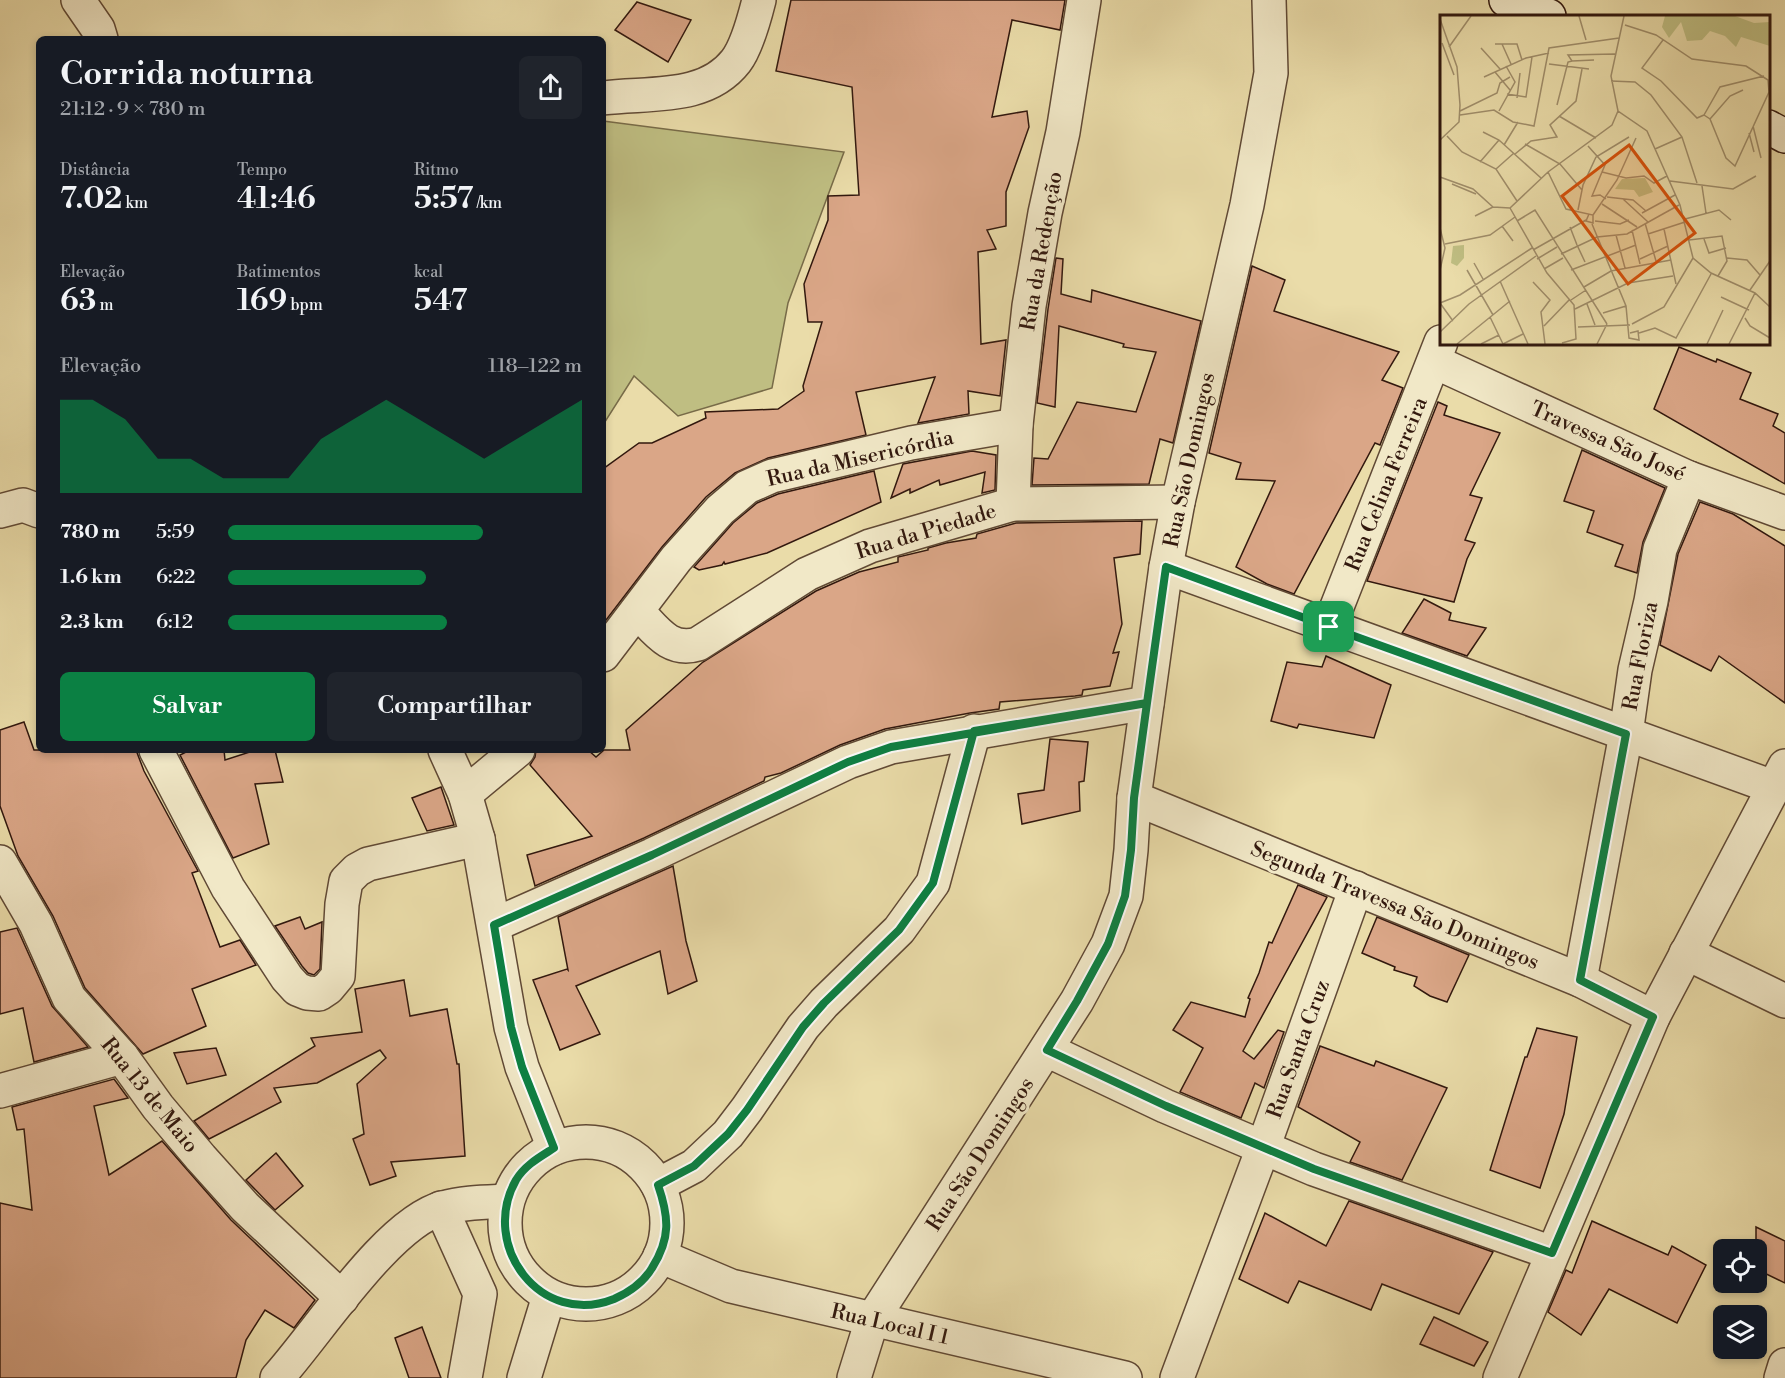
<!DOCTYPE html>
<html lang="pt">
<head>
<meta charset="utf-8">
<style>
	:root { --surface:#171b24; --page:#20242c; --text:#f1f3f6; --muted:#9ea1a6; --accent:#0b8043 }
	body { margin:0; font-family:"Libre Bodoni",serif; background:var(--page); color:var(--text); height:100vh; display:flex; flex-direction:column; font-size:22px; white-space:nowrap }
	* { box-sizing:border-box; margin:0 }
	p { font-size:20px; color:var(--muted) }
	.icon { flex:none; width:33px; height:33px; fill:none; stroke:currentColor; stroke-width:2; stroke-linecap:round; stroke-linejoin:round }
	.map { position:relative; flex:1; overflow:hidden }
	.panel { position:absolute; left:36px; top:36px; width:570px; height:717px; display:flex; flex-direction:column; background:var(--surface); border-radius:9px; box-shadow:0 3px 9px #0003 }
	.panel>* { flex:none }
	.buttons { position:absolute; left:1713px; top:1239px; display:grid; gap:12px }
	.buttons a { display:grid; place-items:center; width:54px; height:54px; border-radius:9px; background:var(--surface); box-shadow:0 3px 9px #0003; font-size:30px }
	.pin { position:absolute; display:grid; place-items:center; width:51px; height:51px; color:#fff; margin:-26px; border-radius:12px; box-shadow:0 3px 9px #0006 }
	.round { display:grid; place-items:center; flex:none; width:63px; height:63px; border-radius:9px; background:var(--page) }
	.overview { display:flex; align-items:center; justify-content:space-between; height:102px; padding:0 24px }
	h1 { font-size:33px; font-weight:600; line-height:45px }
	.figures { display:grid; grid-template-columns:repeat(3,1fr); gap:9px; height:102px; padding:6px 24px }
	.figures div { display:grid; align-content:center }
	.figures b { font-size:30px; font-weight:600 }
	.figures small { font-size:16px; font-weight:400 }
	.figures p { font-size:16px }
	.chart { height:168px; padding:12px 24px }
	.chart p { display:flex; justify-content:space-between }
	.chart svg { width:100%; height:108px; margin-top:6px; fill:var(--accent); opacity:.7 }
	.primary-button { display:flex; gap:12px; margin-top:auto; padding:12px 24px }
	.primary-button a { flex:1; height:69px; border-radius:9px; background:var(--accent); color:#fff; font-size:24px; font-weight:600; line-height:69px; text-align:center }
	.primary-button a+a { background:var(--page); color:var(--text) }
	ul { padding:0 24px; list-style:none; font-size:20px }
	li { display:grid; grid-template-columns:96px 72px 1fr; align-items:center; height:45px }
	li i { height:15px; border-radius:8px; background:var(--accent) }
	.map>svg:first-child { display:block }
</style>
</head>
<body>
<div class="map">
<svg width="1785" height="1378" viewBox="0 0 1785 1378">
	<rect width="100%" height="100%" fill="#eadca9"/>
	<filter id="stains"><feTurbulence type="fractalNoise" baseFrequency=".00333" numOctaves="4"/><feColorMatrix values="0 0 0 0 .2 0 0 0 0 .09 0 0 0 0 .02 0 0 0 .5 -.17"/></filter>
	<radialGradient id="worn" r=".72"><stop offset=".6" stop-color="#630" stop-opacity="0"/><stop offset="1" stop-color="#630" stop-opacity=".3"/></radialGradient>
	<polygon fill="#bfbe82" stroke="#786b48" stroke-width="1.5" points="603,121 844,152 788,303 772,388 678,416 634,376 603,425"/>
	<g fill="#daa687" stroke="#32180e" stroke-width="1.5">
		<polygon points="791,0 1065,0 1060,30 1012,20 992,117 1027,111 1029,127 1006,192 1006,226 987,230 996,249 978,252 981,344 1006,340 1000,396 968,391 969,414 918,423 935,377 856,392 866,435 768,458 735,473 706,497 662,547 603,624 603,469 639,443 652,443 706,418 705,412 778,409 804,391 803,386 822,322 808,322 804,284 828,220 828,196 859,195 852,87 776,71"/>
		<polygon points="637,2 691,20 668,62 615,30"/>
		<polygon points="1056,258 1063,259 1061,294 1091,302 1092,290 1201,321 1173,443 1160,439 1149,484 1032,485 1034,458 1048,459 1077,402 1136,412 1156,352 1123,347 1124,344 1059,326 1055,407 1037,403 1048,309"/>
		<polygon points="1252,266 1285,280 1274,311 1399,352 1382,380 1403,388 1380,445 1375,443 1294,594 1267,584 1236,567 1275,481 1236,479 1241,463 1209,453"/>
		<polygon points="1679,347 1716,362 1717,359 1751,373 1740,399 1778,414 1773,426 1785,433 1785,484 1654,409"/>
		<polygon points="1438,402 1447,406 1444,415 1500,433 1470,495 1482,498 1465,540 1475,543 1467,559 1454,602 1367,581"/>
		<polygon points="1582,450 1665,488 1643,542 1637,573 1615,566 1623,545 1587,532 1594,511 1564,501"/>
		<polygon points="972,451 996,455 995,490 982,493 985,472 940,485 939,480 910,493 910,489 891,498 903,464"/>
		<polygon points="874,471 881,502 767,553 725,564 724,562 722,565 699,570 694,567 733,523 757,503 778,494"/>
		<polygon points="1700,502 1733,514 1785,546 1785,703 1719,656 1711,671 1660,645 1678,554"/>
		<polygon points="1142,521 1140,554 1114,558 1122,624 1113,653 1119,652 1110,686 1083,690 1082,695 1075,696 1000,702 999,709 970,713 885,729 840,745 781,773 765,777 764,781 644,838 535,886 527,855 592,836 530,765 535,757 536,750 588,750 596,757 604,750 630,750 626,730 703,662 816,591 859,572 898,562 898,557 928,550 928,548 946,543 976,538 977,534 1016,523"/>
		<polygon points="1424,599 1451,613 1449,620 1486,628 1467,656 1402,633"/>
		<polygon points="1326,656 1391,685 1374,738 1299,724 1297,728 1271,721 1287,662 1322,667"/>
		<polygon points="24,722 34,750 136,750 144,771 198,871 192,873 220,947 240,940 256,965 192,989 206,1026 143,1054 85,988 53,916 18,856 0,806 0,730"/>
		<polygon points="1050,739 1088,742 1084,781 1079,782 1080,811 1022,824 1018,794 1044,790"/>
		<polygon points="190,750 224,750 225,760 256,750 275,750 283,782 255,784 269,844 233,858 180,755"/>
		<polygon points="441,787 454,825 427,831 412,798"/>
		<polygon points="673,866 686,941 697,981 668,994 660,951 576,986 600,1034 560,1050 533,980 567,969 568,970 558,917"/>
		<polygon points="1298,885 1327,897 1243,1051 1254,1059 1278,1030 1284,1032 1264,1088 1255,1083 1241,1118 1180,1092 1203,1048 1173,1030 1191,1002 1245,1017 1250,999 1248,998 1259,973 1269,942 1272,943"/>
		<polygon points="300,917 305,929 322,922 320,969 314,975 308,973 302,966 275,926"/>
		<polygon points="1377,917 1469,955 1447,1002 1430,996 1414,986 1417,977 1394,970 1395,967 1362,953"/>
		<polygon points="17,928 52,1006 88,1047 34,1062 23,1008 0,1014 0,932"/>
		<polygon points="404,980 410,1016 447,1009 457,1064 459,1064 465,1156 391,1162 396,1176 370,1185 353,1139 364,1134 357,1084 386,1058 380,1050 317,1083 274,1088 281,1102 209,1139 194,1121 315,1046 311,1038 362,1032 355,989"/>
		<polygon points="1537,1028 1577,1037 1564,1114 1540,1188 1490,1170 1525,1057 1527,1057"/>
		<polygon points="1320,1046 1374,1066 1376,1061 1447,1088 1402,1180 1350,1162 1360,1142 1298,1107"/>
		<polygon points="216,1048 226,1075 187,1084 174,1053"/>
		<polygon points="114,1079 128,1098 94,1106 109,1175 162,1141 231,1220 315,1300 294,1328 265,1310 246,1340 236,1378 0,1378 0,1203 32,1210 24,1129 17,1130 12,1107"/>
		<polygon points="276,1153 303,1186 275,1210 246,1180"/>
		<polygon points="1349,1201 1493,1252 1459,1314 1382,1284 1371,1310 1299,1281 1288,1303 1239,1279 1265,1213 1326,1246"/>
		<polygon points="1592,1221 1668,1255 1672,1246 1706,1265 1677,1323 1609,1289 1581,1335 1548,1312 1566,1270 1572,1273"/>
		<polygon points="1756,1227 1785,1241 1785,1283 1756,1269"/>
		<polygon points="1434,1317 1488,1342 1474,1366 1420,1344"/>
		<polygon points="422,1327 441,1378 409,1378 395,1338"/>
	</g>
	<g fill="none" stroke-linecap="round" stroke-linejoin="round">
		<g stroke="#604935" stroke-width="36">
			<g id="minor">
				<polyline points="78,0 98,29 101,39"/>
				<path d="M603,98C649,92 705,101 736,61C746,48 755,16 759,0"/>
				<polyline points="1435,362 1689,478 1785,513"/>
				<polyline points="1013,504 1016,425 1029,306 1045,213 1063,132 1084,0"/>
				<polyline points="0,511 23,505 39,511"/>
				<polyline points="1166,567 1773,787"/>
				<path d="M637,611C655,629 669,653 698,644L807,574L870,546L928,529L1013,504L1178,502"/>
				<polyline points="1329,627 1441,342"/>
				<polyline points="603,655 676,559 720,510 747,487 772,476 911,443 1016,425"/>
				<polyline points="156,750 228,888 287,978 297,989 307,993 319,994 328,988 338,976 342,904 346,881 357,870 368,864 478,839"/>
				<polyline points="445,750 465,794 478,839 511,1027 522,1067 554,1148"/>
				<polyline points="465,794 518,750"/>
				<polyline points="1134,798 1580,980 1653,1017"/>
				<polyline points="0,862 36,924 69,998 122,1057 158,1107 201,1158 245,1207 342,1298"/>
				<polyline points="494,925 652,855 848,762 891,747 1147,703"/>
				<polyline points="1686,953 1785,1001"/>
				<polyline points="1580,980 1626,734 1635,670 1651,601 1660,549 1689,478"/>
				<polyline points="1047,1050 1165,1106 1314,1169 1552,1253"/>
				<polyline points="0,1091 122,1057"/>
				<circle cx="586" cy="1223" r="81"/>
				<polyline points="658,1185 694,1166 728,1134 747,1109 803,1027 824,1003 899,930 933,883 974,731"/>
				<polyline points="441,1208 480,1294 465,1378"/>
				<path d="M277,1378C317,1334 388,1222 443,1208C463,1202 486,1202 507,1201"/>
				<polyline points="524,1378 549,1296"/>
				<polyline points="854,1378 872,1320 1077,1001 1108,944 1126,896 1131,850 1134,798 1166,567 1178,502 1247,205 1271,73 1269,0"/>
				<polyline points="1177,1378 1263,1148 1356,888"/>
				<polyline points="1500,1378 1653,1017 1785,766"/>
				<polyline points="1781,1378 1785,1365"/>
			</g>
		</g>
		<g stroke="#604935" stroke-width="36">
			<polyline id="tertiary" points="660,1256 731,1286 1125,1378"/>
		</g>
		<g stroke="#32180e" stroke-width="36">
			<g id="secondary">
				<polyline points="1506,0 1549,16"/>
				<polyline points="1768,127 1785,136"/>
			</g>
		</g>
		<use href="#minor" stroke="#f1e8c7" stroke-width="33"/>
		<use href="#tertiary" stroke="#f1e8c7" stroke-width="33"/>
		<use href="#secondary" stroke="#f1e8c7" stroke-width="33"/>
	</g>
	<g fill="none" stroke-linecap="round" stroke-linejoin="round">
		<g stroke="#fff" stroke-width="12">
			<path id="route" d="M1329,627L1166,567L1147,703L891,747L848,762L652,855L494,925L511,1027L522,1067L554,1148C540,1157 525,1165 516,1180C479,1246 541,1328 614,1299C630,1292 643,1283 652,1268C671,1238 669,1217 658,1185L694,1166L728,1134L747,1110L803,1027L824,1003L899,930L933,883L974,731L1147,703L1134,798L1131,850L1125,896L1108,944L1077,1001L1047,1050L1166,1106L1314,1169L1552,1253L1653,1017L1580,980L1626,734L1329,627"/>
		</g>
		<use href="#route" stroke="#0b8043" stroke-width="8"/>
	</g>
	<g text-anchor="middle" stroke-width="6" stroke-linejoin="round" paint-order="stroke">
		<g font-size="21" fill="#32180e" stroke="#f1e8c7">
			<text transform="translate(1041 251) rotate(-80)" y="7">Rua da Redenção</text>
			<text transform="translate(1608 441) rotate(24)" y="7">Travessa São José</text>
			<text transform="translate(860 458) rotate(-13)" y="7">Rua da Misericórdia</text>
			<text transform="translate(1189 460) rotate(-78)" y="7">Rua São Domingos</text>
			<text transform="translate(1386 484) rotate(-68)" y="7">Rua Celina Ferreira</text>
			<text transform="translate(926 531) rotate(-17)" y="7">Rua da Piedade</text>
			<text transform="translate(1640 656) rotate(-79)" y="7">Rua Floriza</text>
			<text transform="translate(1395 905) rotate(22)" y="7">Segunda Travessa São Domingos</text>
			<text transform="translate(1298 1049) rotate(-70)" y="7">Rua Santa Cruz</text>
			<text transform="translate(150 1095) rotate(51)" y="7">Rua 13 de Maio</text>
			<text transform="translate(980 1154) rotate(-57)" y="7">Rua São Domingos</text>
			<text transform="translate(890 1324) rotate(13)" y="7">Rua Local I 1</text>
		</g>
	</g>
	<g transform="translate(1440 15)">
		<rect width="330" height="330" fill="#eadca9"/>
		<path d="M225,1H295L314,8L330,7V31L301,22L296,32L285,21L270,16L262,25L247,26L241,7L229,23L222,12ZM205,163L213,177L199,182L194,175L175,174L182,164ZM24,230V243L17,251L11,248L13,231Z" fill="#bfbe82"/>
		<path fill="none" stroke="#a08e6b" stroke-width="1.5" d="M139,1L146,25M184,1L171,61L178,96L207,116L240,190L253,243L271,258L315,278L330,292M0,4L17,52L20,90L19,107L0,125M185,10L216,20L252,44L306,51L328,65L329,77L295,151L286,143L270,104L264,100M223,25L202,53L221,66L257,103L264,100M2,28L14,60M55,29H77L82,45M62,29L71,49M9,32L31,1M41,33L60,54M132,46L154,45M109,49L149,54M55,57L70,75M44,62L86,43L109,38M171,66L195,67L211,80L242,122L257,168M67,79L86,82L92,42M77,83L80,58M117,90L128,47L132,46L128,40L175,39M20,96L57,78L60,68L70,62M59,96L75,67L66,51M20,100L54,95L73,107L94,111L109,33L179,23M264,100L280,72L324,61M119,101L156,123M0,104V85M270,104L290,81L303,75M313,111L321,143M43,117L59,125L101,163M309,118L314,137M7,121L22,137L56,154L77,186M85,129L120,149L142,175M64,130L78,107M148,131L165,150L162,157L186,163L204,161L214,168L227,161M215,134L242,122M75,139L91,126L117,122L110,110L136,86L142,54M40,147L59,125M56,154L74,138M108,157L126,194L153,200V208L146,206L149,199M162,157L152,181L160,180L166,184M0,162L33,174L53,192L70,193M230,166L293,174L316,161M12,169L36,179M262,171L266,198M167,182L193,185L206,196M183,184L208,207M162,189L197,212M70,193L107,258L134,290L136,324L122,328M70,193L108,157L172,110L178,96M138,195L143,170L156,142L189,122M202,198L235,180M153,200L177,165L196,123M35,201L53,192M245,204L279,195L291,205M77,206L95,195L167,309M155,206L180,209L189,205M205,208L216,246M152,209L186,291L189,323L199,325L198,316L190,318M62,211L73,226M130,212L137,230M0,213L5,233L0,255M224,214L236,269M192,215L200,249M208,219L245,207M176,220L185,253M264,224L269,238L286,233M249,225L282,221L287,246L278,261M5,229L50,220L75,202M137,230L145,247M93,235L146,205M121,239L157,222L187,219L239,190M287,243L307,245L320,260M97,244L117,232M200,244L228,231M34,248L43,264M104,254L123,243M27,255L53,300M131,255L196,230M60,266L88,329M93,267L110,285L101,297L105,329M144,272L171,256L231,245M310,275L330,246M281,282L309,295M131,285L146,275M0,288L20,280L92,233M0,288L13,306M147,289L155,310M135,294L188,268L233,261M163,298L186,291M50,302L63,329M305,303L310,311L330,323M192,309L224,292L253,243M104,311L130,284M138,312L190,310M0,317L29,289L96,241M199,318L215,313L236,323L271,259M17,329L70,286M41,329L59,320M63,329L83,319M157,329L167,309M267,329L283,295M289,329L315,278"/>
		<path fill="#d6520c" fill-opacity="0.15" stroke="#d6520c" stroke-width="3" d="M189,130L255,218L188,269L122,181Z"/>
		<rect width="330" height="330" fill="none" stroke="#32180e" stroke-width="3"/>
	</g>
	<rect width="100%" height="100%" filter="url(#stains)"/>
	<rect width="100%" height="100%" fill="url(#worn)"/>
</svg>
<div class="buttons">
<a><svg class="icon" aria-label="locate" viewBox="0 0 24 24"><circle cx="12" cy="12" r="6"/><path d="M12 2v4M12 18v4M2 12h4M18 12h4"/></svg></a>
<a><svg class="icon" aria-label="layers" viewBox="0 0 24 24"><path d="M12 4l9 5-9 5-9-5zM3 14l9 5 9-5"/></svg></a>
</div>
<div class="pin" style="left:1329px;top:627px;background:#1e9e55"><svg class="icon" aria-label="arrive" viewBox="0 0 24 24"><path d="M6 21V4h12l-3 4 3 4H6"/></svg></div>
<section class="panel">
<div class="overview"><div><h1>Corrida noturna</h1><p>21:12 · 9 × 780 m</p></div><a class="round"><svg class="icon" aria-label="share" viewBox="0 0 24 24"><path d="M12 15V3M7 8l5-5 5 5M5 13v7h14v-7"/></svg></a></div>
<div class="figures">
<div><p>Distância</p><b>7.02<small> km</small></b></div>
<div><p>Tempo</p><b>41:46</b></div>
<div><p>Ritmo</p><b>5:57<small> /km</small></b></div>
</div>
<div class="figures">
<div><p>Elevação</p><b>63<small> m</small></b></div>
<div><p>Batimentos</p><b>169<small> bpm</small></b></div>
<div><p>kcal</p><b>547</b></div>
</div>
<div class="chart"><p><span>Elevação</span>118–122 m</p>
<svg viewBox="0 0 160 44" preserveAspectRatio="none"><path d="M0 44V6L10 6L20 14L30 30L40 30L50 38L60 38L70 38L80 22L90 14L100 6L110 14L120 22L130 30L140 22L150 14L160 6V44z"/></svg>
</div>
<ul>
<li><b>780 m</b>5:59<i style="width:72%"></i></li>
<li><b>1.6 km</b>6:22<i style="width:56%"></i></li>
<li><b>2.3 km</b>6:12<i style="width:62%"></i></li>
</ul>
<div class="primary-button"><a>Salvar</a><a>Compartilhar</a></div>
</section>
</div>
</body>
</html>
